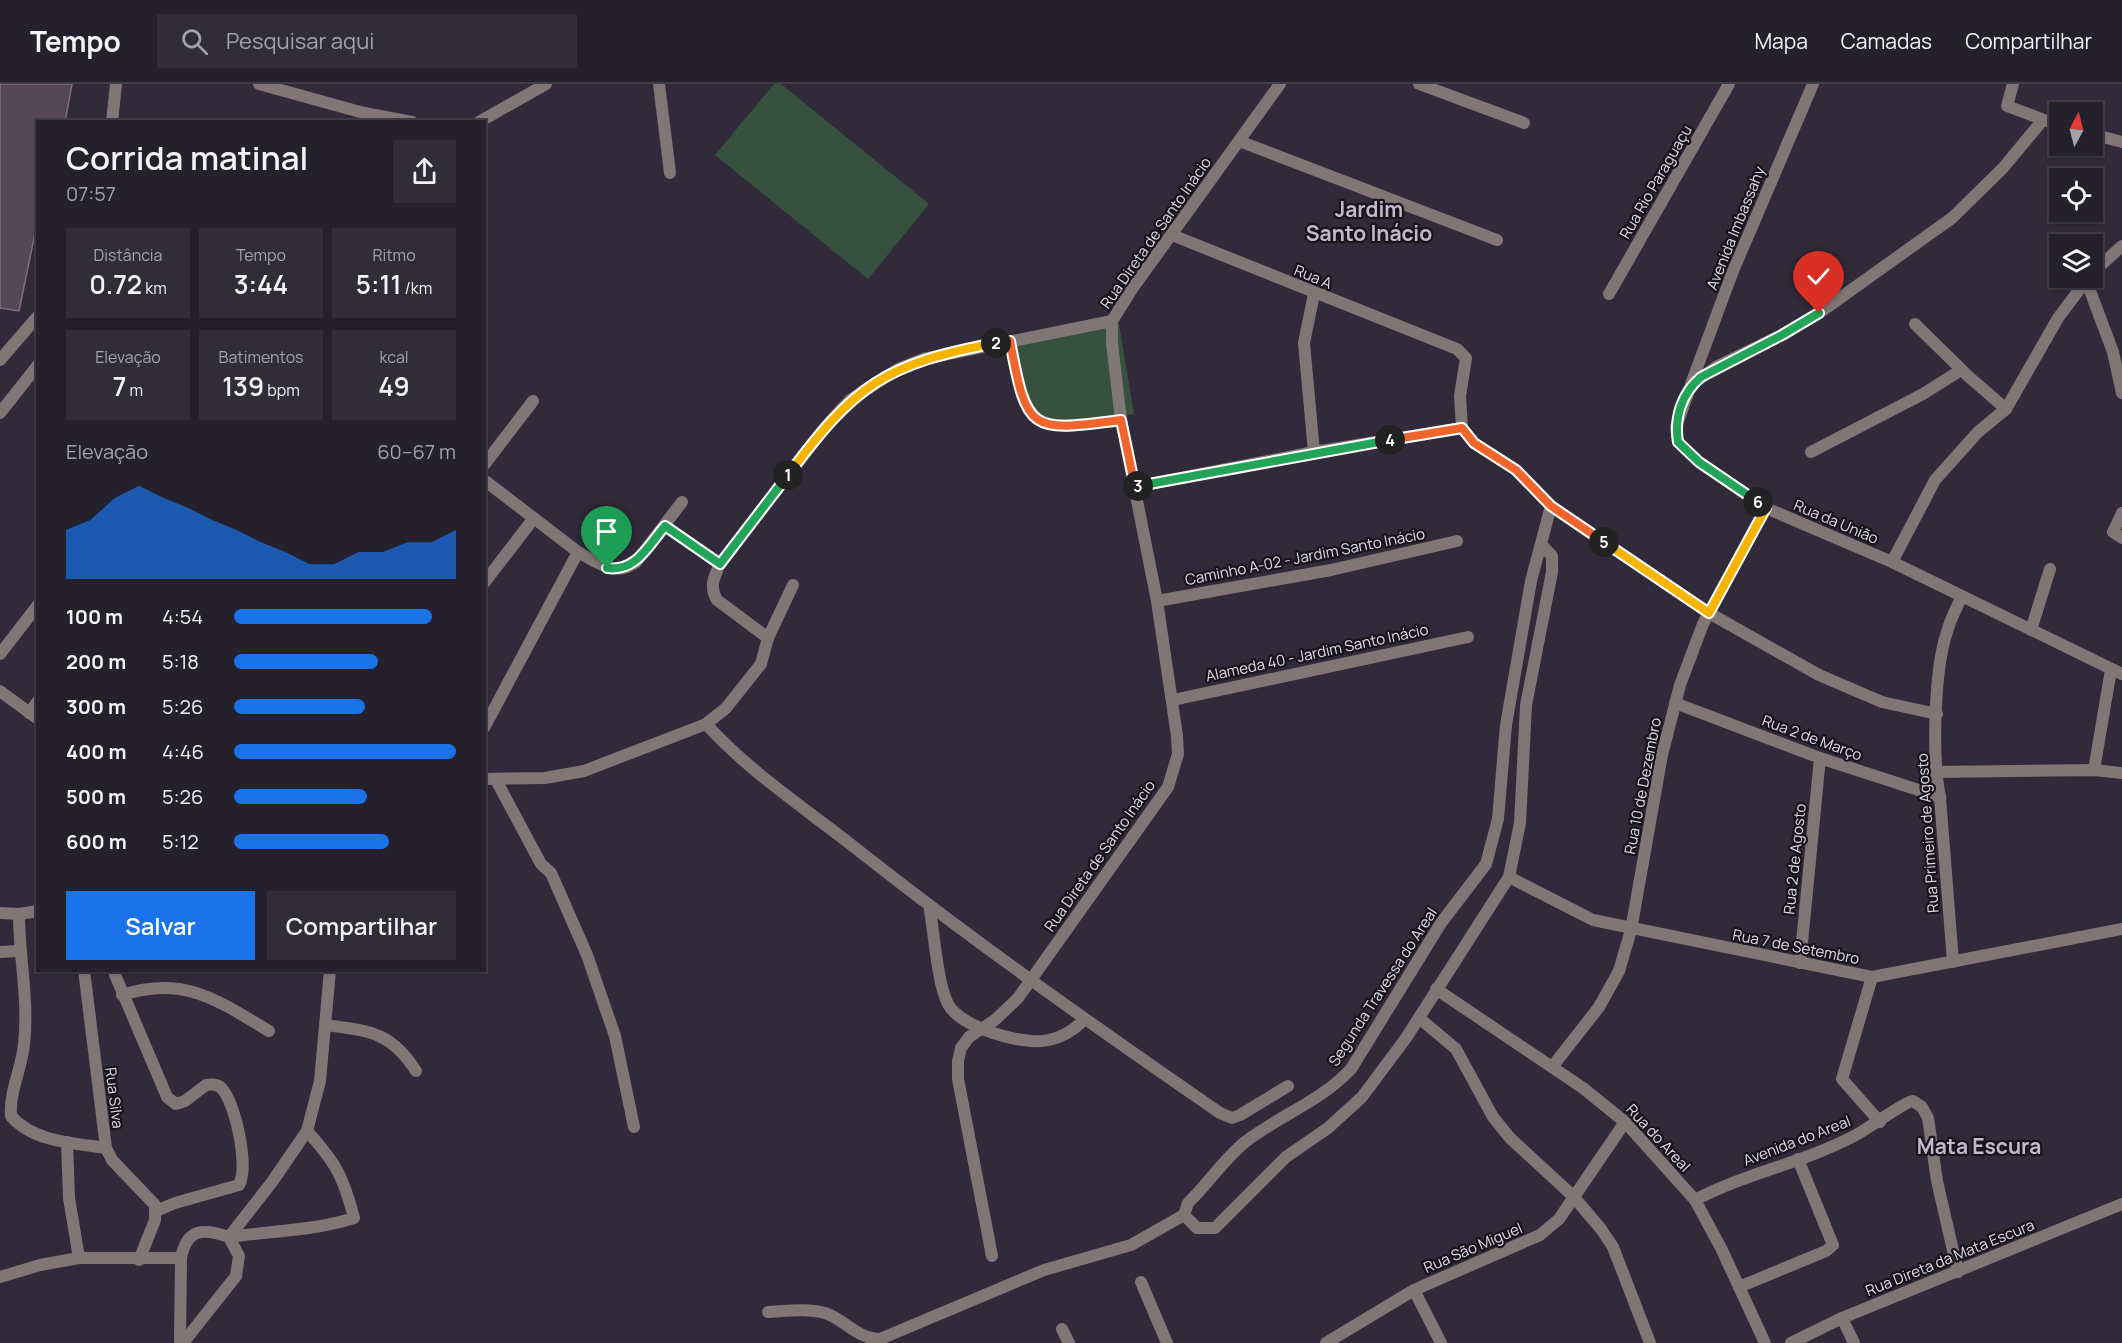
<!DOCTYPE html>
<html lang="pt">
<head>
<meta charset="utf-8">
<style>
	:root { --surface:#24202c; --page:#302d38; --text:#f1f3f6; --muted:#a3a3a9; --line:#413e48; --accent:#1a73e8 }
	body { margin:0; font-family:Manrope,sans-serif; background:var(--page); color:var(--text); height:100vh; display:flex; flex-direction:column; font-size:22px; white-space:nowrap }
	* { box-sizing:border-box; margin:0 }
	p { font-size:20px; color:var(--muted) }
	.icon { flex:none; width:33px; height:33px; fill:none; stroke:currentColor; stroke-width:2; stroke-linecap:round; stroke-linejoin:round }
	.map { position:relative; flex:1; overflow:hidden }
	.panel { position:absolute; left:36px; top:36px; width:450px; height:852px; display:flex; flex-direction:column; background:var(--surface); border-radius:0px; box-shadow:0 2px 4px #0004,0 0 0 2px var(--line) }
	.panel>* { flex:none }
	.needle { width:39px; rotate:7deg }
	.buttons { position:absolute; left:2049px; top:18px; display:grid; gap:12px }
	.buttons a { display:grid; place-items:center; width:54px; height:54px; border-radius:0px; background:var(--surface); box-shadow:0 2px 4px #0004,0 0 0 2px var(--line); font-size:30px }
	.pin { position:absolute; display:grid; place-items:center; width:51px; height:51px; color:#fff; margin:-62px -26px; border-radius:50% 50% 50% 0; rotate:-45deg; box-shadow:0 0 6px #0007 }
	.pin .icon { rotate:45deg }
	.km { position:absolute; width:30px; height:30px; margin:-15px; border-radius:50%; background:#222; color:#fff; font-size:16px; line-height:30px; text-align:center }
	.round { display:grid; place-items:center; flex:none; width:63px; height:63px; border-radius:0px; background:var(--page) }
	.head { display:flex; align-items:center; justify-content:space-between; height:102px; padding:0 30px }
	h1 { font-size:33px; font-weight:600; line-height:45px }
	.stats { display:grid; grid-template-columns:repeat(3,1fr); gap:9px; height:102px; padding:6px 30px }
	.stats div { display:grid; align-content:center; border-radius:0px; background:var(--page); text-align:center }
	.stats b { font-size:26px; font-weight:600 }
	.stats small { font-size:16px; font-weight:400 }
	.stats p { font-size:16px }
	.chart { height:168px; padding:12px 30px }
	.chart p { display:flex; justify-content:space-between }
	.chart svg { width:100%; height:108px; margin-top:6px; fill:var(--accent); opacity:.7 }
	.button { display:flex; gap:12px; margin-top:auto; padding:12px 30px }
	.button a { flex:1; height:69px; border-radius:0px; background:var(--accent); color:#fff; font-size:24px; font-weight:600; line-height:69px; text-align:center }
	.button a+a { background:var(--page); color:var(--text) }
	ul { padding:0 30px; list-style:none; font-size:20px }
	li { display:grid; grid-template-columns:96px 72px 1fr; align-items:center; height:45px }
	li i { height:15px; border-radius:8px; background:var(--accent) }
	header { display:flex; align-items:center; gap:36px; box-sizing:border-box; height:84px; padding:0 30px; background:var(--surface); border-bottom:2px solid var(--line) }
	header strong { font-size:28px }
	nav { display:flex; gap:33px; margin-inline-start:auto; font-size:21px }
	.search { width:420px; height:54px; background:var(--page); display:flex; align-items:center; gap:15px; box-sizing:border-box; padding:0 21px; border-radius:0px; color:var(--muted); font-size:22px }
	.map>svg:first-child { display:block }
</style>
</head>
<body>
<header>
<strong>Tempo</strong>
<div class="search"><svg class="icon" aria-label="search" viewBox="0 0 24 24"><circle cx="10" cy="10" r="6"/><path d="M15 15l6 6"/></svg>Pesquisar aqui</div>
<nav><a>Mapa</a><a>Camadas</a><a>Compartilhar</a></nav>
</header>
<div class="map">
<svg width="2122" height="1259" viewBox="0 0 2122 1259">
	<rect width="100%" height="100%" fill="#302a3a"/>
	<g fill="#37513f">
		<polygon points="774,0 781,0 929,120 868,195 715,71"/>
		<path d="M1119,240L1134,330C1105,334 1038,351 1025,315C1018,297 1017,273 1014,254Z"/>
	</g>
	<polygon fill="#554856" stroke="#7e707f" stroke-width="1.5" points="0,0 72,0 65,38 38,38 38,135 19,227 0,224"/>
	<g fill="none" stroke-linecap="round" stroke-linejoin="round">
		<g stroke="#807675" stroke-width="12">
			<polyline points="259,0 364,29 412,38"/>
			<polyline points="659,0 670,89"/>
			<polyline points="1419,0 1524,39"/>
			<polyline points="2013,0 2007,22 2060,42"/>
			<polyline points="2042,37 2003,84 1952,134 1819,229 1782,251 1716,283 1691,301 1676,343 1678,358 1699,378 1766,424 1892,478 2122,590"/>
			<polyline points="112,38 116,0"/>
			<polyline points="479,38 546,0"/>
			<polyline points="2092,50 2122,58"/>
			<polyline points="1239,57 1497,156"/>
			<polyline points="1172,151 1457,265 1466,274 1460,312 1462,344 1474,359 1516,386 1551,422 1709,529 1819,591 1882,618 1937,630"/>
			<polyline points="2092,189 2122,162"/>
			<polyline points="2086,196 2113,268 2122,309"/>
			<polyline points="1314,210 1304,259 1314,368"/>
			<polyline points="1609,210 1729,0"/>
			<polyline points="1915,240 1968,292 2006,325"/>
			<path d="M1010,257C1027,348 1031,348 1121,336"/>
			<polyline points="0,276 38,232"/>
			<polyline points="1691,300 1733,187 1813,0"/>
			<polyline points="0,329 38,281"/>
			<polyline points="1811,368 1923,310 1961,286"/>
			<polyline points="484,381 533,317"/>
			<polyline points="484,396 578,468"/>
			<polyline points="1135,403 1314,368 1462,344"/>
			<polyline points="2122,429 2113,448 2122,454"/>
			<polyline points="665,442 720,480"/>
			<path d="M1541,460L1552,472V488L1526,621L1520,739L1509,793L1406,954L1362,1013L1328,1044L1286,1073L1215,1144H1197L1184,1131L1188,1119C1208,1100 1223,1076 1245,1058C1280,1031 1320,1018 1351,985L1441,839L1486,780L1498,735L1506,641L1531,497L1551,422"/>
			<polyline points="1892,478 1935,396 1978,348 2006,325 2058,234 2088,194"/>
			<polyline points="484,499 534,434"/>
			<polyline points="1157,517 1331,486 1457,457"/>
			<polyline points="2031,546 2050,485"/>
			<path d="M768,554L717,516C709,503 714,493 720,480L826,342L850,316L898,285L923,275L1112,237"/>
			<polyline points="0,570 38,521"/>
			<polyline points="0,607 38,635"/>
			<polyline points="1173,616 1468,553"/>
			<polyline points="1675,619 1820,674 1940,713"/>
			<polyline points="29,629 38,617"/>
			<path d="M706,640C748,686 800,721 849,759C969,854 1094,942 1220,1029L1232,1034L1240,1031L1288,1002"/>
			<path d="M484,644L578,468C598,479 615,493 636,478L682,418"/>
			<polyline points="2094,686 2111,586"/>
			<polyline points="1935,688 2094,686 2122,689"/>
			<polyline points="484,695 545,694 584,687 706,640 726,624 761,580 768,554 793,501"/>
			<polyline points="496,696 541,780 551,789 587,871 615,952 634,1043"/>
			<polyline points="1509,793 1593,836 1872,893 2122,845"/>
			<path d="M929,821C934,846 937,899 948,920C961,944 1024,962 1049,956C1063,953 1074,946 1084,936"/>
			<polyline points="0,829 19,830 38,827"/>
			<path d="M19,830C19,873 29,917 24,960C22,984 9,1008 11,1032C33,1058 74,1059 106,1064"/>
			<polyline points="0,868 19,867"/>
			<path d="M1953,878L1940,713C1932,674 1934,586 1947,548C1950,536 1956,525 1961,514"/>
			<polyline points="1800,879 1820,674"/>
			<polyline points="84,886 106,1064 112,1076 155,1121 155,1136 139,1176"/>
			<path d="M113,886L167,1013L176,1020L185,1017L206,1001C213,1000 219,1000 223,1006C236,1022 249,1083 239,1101L175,1119L156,1127"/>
			<polyline points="1872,893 1842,995 1880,1038"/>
			<polyline points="1436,905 1583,1004 1625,1038 1695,1116 1721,1164 1765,1259"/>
			<path d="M122,911C184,891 217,916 269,947"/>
			<polyline points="1419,934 1456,965 1493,1033 1510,1054 1573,1112 1601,1145 1613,1163 1650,1259"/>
			<path d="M326,941C370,947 391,948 416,987"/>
			<polyline points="1552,983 1599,923 1619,887 1631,846 1662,671 1680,601 1703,540 1766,424"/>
			<polyline points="67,1058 69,1114 79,1174"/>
			<path d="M1695,1116C1746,1089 1803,1079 1854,1052C1866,1046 1906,1017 1913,1017L1922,1023L1928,1034L1937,1097L1958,1188"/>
			<polyline points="229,1153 272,1098 307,1047 320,997 330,886"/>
			<path d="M229,1153C271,1147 313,1147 354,1134C343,1092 336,1079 307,1047"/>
			<polyline points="992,1172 958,995 958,977 961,964 969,953 995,936 1018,914 1168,703 1178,670 1177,652 1157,517 1121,336 1112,259 1112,237 1132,205 1280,0"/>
			<path d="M181,1174C187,1144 203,1144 229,1153L239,1172L236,1192L183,1259"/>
			<polyline points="0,1193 40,1181 79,1174 181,1174 180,1259"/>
			<polyline points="1141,1198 1167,1259"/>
			<polyline points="1739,1203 1826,1167 1833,1161 1798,1075"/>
			<polyline points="1414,1206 1441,1259"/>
			<path d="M768,1228C787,1227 807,1224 825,1229C846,1236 855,1254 880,1255L1044,1186L1131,1161L1184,1131"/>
			<polyline points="1842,1234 1854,1259"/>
			<polyline points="1062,1245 1069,1259"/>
			<polyline points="1326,1259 1414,1206 1540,1151 1559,1135 1625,1038"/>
			<polyline points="1791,1259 1842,1234 2122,1120"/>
		</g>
	</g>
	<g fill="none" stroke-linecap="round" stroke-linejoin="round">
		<g stroke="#fff" stroke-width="12">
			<path id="split-1" d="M607,484C636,488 648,462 665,442L720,480L788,391"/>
		</g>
		<g stroke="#fff" stroke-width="12">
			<path id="split-2" d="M788,391C855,301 884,280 996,259"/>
		</g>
		<g stroke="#fff" stroke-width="12">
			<path id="split-3" d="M996,259L1010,257C1027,349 1030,348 1121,336L1135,403L1138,402"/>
		</g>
		<g stroke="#fff" stroke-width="12">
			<polyline id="split-4" points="1138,402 1390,356"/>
		</g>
		<g stroke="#fff" stroke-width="12">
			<polyline id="split-5" points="1390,356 1462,344 1474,359 1516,386 1551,422 1604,458"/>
		</g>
		<g stroke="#fff" stroke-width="12">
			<polyline id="split-6" points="1604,458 1709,529 1766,424 1758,418"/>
		</g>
		<g stroke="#fff" stroke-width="12">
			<path id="split-7" d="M1758,418L1699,378L1678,358C1674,333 1682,309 1701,293L1782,251L1819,229"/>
		</g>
		<use href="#split-1" stroke="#22a559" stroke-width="8"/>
		<use href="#split-2" stroke="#f5b400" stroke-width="8"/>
		<use href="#split-3" stroke="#f0652b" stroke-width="8"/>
		<use href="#split-4" stroke="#22a559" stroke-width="8"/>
		<use href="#split-5" stroke="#f0652b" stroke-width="8"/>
		<use href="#split-6" stroke="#f5b400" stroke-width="8"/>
		<use href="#split-7" stroke="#22a559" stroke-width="8"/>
	</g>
	<g text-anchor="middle" stroke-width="4.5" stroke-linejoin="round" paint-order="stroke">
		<g font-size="15" fill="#e1dde8" stroke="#17141b">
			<text transform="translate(1656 98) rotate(-60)" y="5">Rua Rio Paraguaçu</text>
			<text transform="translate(1736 144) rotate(-68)" y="5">Avenida Imbassahy</text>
			<text transform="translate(1156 149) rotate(-55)" y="5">Rua Direta de Santo Inácio</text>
			<text transform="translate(1313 193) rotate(22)" y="5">Rua A</text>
			<text transform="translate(1836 438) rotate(23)" y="5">Rua da União</text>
			<text transform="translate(1305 473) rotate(-11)" y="5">Caminho A-02 - Jardim Santo Inácio</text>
			<text transform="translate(1317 569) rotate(-12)" y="5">Alameda 40 - Jardim Santo Inácio</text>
			<text transform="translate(1812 654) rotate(20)" y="5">Rua 2 de Março</text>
			<text transform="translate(1643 702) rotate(-79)" y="5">Rua 10 de Dezembro</text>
			<text transform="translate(1928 749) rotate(-94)" y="5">Rua Primeiro de Agosto</text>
			<text transform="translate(1100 772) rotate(-55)" y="5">Rua Direta de Santo Inácio</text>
			<text transform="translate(1795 775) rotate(-84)" y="5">Rua 2 de Agosto</text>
			<text transform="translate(1796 863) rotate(11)" y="5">Rua 7 de Setembro</text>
			<text transform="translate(1383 903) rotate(-57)" y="5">Segunda Travessa do Areal</text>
			<text transform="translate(114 1014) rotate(83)" y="5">Rua Silva</text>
			<text transform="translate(1658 1054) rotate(47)" y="5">Rua do Areal</text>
			<text transform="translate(1797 1057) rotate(-21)" y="5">Avenida do Areal</text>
			<text transform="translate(1473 1164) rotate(-23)" y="5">Rua São Miguel</text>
			<text transform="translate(1950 1174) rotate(-22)" y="5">Rua Direta da Mata Escura</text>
		</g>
		<g font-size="21" font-weight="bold" fill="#c1bace" stroke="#17141b">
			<text x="1369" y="133">Jardim<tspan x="1369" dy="24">Santo Inácio</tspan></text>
			<text x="1979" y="1070">Mata Escura</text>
		</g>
	</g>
</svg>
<div class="buttons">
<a><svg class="needle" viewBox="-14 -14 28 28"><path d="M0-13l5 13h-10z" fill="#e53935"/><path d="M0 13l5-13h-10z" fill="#a3a3a9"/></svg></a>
<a><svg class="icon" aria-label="locate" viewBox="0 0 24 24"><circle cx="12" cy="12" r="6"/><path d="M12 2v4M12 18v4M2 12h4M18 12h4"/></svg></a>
<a><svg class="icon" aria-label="layers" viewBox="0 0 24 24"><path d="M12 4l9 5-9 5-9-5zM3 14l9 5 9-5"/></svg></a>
</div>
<div class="pin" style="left:607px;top:484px;background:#1e9e55"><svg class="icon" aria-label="arrive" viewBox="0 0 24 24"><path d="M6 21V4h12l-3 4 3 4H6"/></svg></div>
<div class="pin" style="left:1819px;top:229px;background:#d93025"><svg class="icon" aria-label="check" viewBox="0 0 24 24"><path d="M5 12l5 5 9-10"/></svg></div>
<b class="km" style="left:788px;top:391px">1</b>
<b class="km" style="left:996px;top:259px">2</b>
<b class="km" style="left:1138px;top:402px">3</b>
<b class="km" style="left:1390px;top:356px">4</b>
<b class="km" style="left:1604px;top:458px">5</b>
<b class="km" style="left:1758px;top:418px">6</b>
<section class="panel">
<div class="head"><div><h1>Corrida matinal</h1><p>07:57</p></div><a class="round"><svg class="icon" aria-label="share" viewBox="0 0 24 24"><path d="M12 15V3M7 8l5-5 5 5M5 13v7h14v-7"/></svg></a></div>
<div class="stats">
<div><p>Distância</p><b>0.72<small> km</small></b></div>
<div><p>Tempo</p><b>3:44</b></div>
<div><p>Ritmo</p><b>5:11<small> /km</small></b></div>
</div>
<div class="stats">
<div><p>Elevação</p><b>7<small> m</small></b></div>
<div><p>Batimentos</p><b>139<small> bpm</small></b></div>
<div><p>kcal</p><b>49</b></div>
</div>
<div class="chart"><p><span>Elevação</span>60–67 m</p>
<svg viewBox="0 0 160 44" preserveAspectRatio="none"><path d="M0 44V24L10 20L20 11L30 6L40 11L50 15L60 20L70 24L80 29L90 33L100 38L110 38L120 33L130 33L140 29L150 29L160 24V44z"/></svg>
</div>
<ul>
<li><b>100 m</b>4:54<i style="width:89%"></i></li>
<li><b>200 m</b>5:18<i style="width:65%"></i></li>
<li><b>300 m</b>5:26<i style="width:59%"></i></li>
<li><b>400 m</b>4:46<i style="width:100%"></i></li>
<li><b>500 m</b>5:26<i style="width:60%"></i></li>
<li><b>600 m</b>5:12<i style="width:70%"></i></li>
</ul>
<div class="button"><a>Salvar</a><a>Compartilhar</a></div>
</section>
</div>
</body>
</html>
